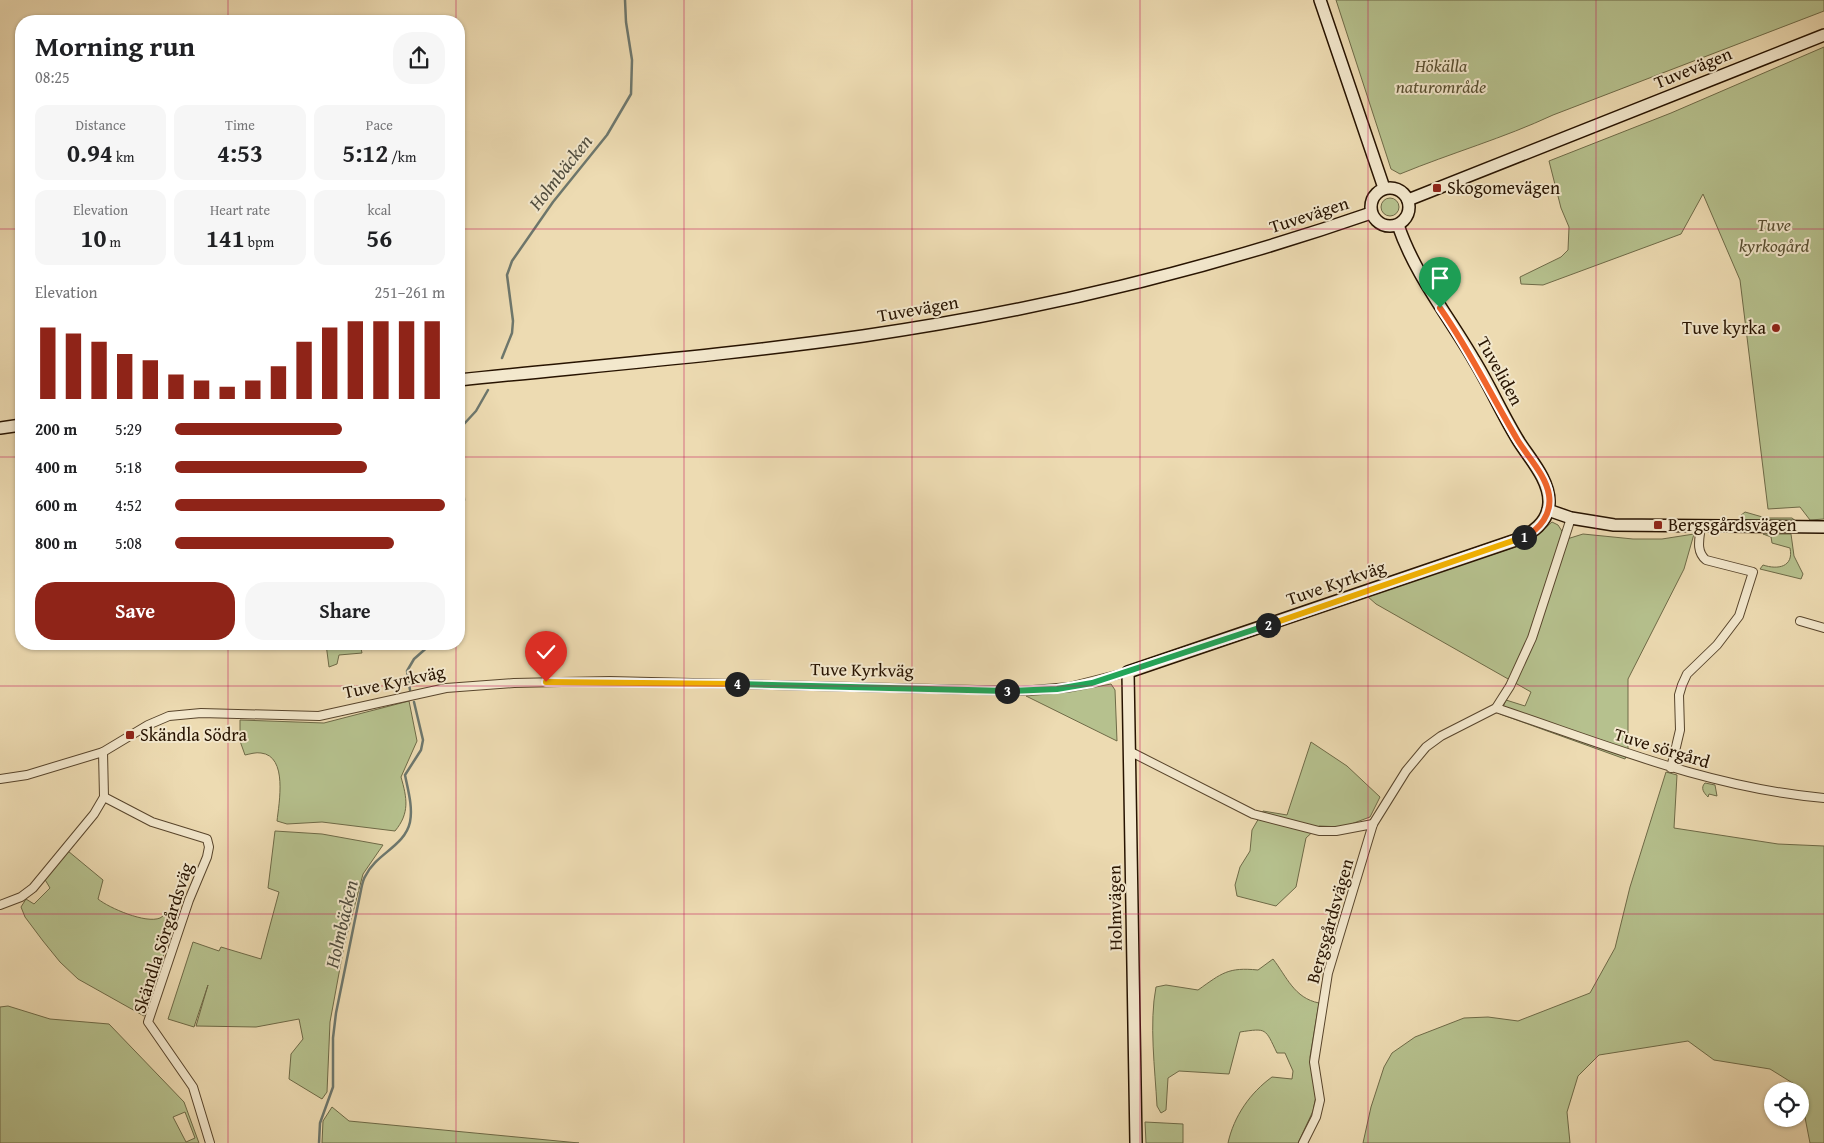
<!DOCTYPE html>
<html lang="en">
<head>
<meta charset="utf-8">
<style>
	:root { --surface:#fff; --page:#f6f6f6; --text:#202124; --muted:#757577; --accent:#8f2418 }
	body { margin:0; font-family:"Gentium Book Plus",serif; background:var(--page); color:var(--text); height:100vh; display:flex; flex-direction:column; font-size:19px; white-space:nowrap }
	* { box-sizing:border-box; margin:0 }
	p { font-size:16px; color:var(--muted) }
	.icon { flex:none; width:28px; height:28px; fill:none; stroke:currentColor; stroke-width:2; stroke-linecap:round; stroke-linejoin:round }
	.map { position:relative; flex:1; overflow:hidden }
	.details { position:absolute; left:15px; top:15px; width:450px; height:635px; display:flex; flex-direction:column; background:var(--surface); border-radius:20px; box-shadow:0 1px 4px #0004 }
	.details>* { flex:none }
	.controls { position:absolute; left:1764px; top:1082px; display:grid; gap:10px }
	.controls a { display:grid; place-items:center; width:45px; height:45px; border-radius:50%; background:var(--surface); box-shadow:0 1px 4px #0004; font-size:25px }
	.pin { position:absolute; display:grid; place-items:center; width:42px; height:42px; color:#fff; margin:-51px -21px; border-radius:50% 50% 50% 0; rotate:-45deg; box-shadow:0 0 5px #0007 }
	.pin .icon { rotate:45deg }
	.km { position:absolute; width:25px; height:25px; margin:-12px; border-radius:50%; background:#222; color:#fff; font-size:14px; line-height:25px; text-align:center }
	.round { display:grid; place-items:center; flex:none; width:52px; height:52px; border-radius:20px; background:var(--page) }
	.summary { display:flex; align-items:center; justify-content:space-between; height:85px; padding:0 20px }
	h1 { font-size:28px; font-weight:800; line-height:38px }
	.stats { display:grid; grid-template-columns:repeat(3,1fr); gap:8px; height:85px; padding:5px 20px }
	.stats div { display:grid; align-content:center; border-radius:12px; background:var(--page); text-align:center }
	.stats b { font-size:25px; font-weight:800 }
	.stats small { font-size:14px; font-weight:400 }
	.stats p { font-size:14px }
	.chart { height:140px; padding:10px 20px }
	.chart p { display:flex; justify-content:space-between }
	.chart svg { width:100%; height:90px; margin-top:5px; stroke:var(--accent); stroke-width:6 }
	.primary-button { display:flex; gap:10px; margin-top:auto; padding:10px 20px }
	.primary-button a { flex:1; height:58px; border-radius:20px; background:var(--accent); color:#fff; font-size:20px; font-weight:800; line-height:58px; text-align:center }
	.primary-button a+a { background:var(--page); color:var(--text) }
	ul { padding:0 20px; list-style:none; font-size:16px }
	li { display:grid; grid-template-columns:80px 60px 1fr; align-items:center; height:38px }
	li i { height:12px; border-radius:6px; background:var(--accent) }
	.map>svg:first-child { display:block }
</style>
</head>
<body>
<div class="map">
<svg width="1824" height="1143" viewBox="0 0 1824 1143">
	<rect width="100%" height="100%" fill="#eddbb2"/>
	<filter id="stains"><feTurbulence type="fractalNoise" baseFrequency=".004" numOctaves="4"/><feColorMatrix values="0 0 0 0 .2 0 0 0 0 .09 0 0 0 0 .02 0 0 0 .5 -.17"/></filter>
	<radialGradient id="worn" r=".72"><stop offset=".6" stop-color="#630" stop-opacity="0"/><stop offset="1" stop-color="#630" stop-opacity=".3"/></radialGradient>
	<g fill="#b6c18e" stroke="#6e6a47" fill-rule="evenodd">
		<path d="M1336,0H1824V11L1553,115C1504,138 1451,153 1400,174L1391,169Z"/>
		<polygon points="1824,47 1824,519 1810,520 1800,507 1768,509 1740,280 1703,194 1681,234 1543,285 1521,284 1520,277 1561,257 1568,250 1569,227 1561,208 1549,161 1671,113"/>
		<circle cx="1390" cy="207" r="9"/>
		<polygon points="1745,512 1766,518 1792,518 1797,522 1745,521 1740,516"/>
		<polygon points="1552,522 1558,525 1567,539 1583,534 1633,539 1662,539 1694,534 1684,569 1628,679 1628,751 1625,759 1500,714 1506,700 1525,706 1531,692 1376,604 1367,596 1521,545 1536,536"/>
		<path d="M1763,534H1791L1794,556L1803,574L1801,579L1760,569L1763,565C1778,570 1794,567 1790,548L1772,543L1771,537Z"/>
		<polygon points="326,644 360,644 362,653 339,655 337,664 329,667"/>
		<polygon points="1111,684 1115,690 1117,741 1026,696 1070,692"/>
		<path d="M409,701L417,741L401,777C407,798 410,813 395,831L322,822L287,824L277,821C279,803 288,756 261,753C256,752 250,754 245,755L240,741V720L324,723Z"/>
		<polygon points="1311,742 1347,766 1380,797 1370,817 1343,827 1319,826 1306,838 1296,887 1276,906 1237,896 1235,885 1240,867 1250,851 1252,830 1263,811 1287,815"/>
		<polygon points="1666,772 1677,775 1674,828 1778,844 1824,846 1824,1143 1810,1143 1799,1087 1770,1069 1714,1060 1688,1041 1599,1055 1578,1076 1567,1112 1570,1143 1363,1143 1371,1107 1384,1067 1392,1053 1415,1037 1464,1018 1488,1017 1518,1021 1590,993 1615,948 1630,887"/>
		<path d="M1705,783L1715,785L1717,796L1709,794L1708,797C1704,793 1700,788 1705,783Z"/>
		<polygon points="275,831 322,834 383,845 363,874 344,946 330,1022 327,1092 322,1099 289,1079 291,1054 303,1039 299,1019 256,1027 196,1026 208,985 194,1027 168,1019 193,942 219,951 221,947 261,959 279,892 268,888"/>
		<path d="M68,851L103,880L98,899C109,908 146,924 160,918C164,916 168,911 172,909L178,910L144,1016L78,979L60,962L43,941L25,917L21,907L26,899L34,904L50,888L44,878Z"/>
		<path d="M1273,959C1287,977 1294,998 1319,1003L1310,1057L1316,1096L1313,1111L1298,1143H1228C1234,1116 1250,1093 1272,1077L1292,1079L1293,1071L1285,1053H1277C1265,1028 1267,1028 1240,1032L1229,1074L1179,1071L1168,1078L1166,1110L1161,1113L1157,1106C1155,1069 1149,1023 1156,987L1166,985L1198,990C1222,973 1228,967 1258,970Z"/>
		<path d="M8,1006L50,1019L109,1024L184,1102L199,1143H0V1007ZM185,1112L195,1138L186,1142L173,1117Z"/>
		<polygon points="332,1107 349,1121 579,1143 322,1143 323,1121"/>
		<polygon points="1145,1122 1183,1124 1183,1143 1146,1143"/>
	</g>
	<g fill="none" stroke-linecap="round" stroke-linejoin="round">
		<g stroke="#6d776d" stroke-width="2.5">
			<polyline points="502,358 512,333 513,321 507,275 512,261 553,202 607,135 631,94 632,60 626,22 625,0"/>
			<polyline points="459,519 464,500 459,434 464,424 476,411 488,390"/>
			<polyline points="410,690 407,671 414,659 431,644"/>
			<path d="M319,1143L320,1123L333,1087V1038L336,1013L361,890C362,885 363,879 366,875C376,854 405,846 410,822C413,807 408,790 405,775L421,750L423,740L414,702"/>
		</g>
		<g stroke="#58452c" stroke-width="10">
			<g id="street">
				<polyline points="1800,621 1824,628"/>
				<path d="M1496,708C1604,744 1709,788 1824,798"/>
				<polyline points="1131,752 1253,814 1319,831 1336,831 1373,824"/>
				<path d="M1671,768L1680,730L1679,695L1682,685L1687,674L1717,645L1739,616L1753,572L1706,560C1695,551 1700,537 1701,525"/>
				<polyline points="0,779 27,775 103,752 148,725 169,716 201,713 319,716 446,688 514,683 610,681 1021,691 1069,687 1128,672"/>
				<polyline points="104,797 152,822 207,839 209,847 207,857 189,900 148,1022 193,1087 210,1143"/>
				<polyline points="0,905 21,897 33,888 94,814 104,797 103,752"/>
				<polyline points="1303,1143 1316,1117 1320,1100 1314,1062 1328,973 1373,824 1406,771 1426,747 1441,736 1496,708 1510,686 1532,638 1571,518"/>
			</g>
		</g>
		<g stroke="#271300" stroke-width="14">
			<g id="secondary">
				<polyline points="1320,0 1384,188"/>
				<circle cx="1390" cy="207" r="19"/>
				<polyline points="1408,200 1824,35"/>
				<path d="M459,380C593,366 729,355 863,336C1036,311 1207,270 1371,213"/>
				<polyline points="0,428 21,425"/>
				<polyline points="1548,510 1571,518 1614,525 1824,527"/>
				<path d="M1136,1143L1128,672L1516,540C1532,533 1548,523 1549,503C1550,480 1529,458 1518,440C1502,414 1490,386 1474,360C1448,315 1415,275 1398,225"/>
			</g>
		</g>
		<use href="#street" stroke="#f3e8cd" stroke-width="8"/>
		<use href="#secondary" stroke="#f3e8cd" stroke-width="11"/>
	</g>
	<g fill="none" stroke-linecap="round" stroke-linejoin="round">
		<g stroke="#fff" stroke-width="10">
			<path id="split-1" d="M1440,308C1469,349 1491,395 1517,439C1527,456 1546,475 1549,495C1552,514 1540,529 1524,537"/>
		</g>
		<g stroke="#fff" stroke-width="10">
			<polyline id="split-2" points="1268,625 1524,537"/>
		</g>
		<g stroke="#fff" stroke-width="10">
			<polyline id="split-3" points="1007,691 1057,689 1092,683 1268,625"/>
		</g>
		<g stroke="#fff" stroke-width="10">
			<polyline id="split-4" points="737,684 1007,691"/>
		</g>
		<g stroke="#fff" stroke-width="10">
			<polyline id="split-5" points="546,682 737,684"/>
		</g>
		<use href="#split-1" stroke="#f0652b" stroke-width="6"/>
		<use href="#split-2" stroke="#f5b400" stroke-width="6"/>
		<use href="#split-3" stroke="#22a559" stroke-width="6"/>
		<use href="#split-4" stroke="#22a559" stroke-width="6"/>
		<use href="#split-5" stroke="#f5b400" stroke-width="6"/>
	</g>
	<path fill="none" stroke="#c2185b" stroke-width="1" stroke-opacity="0.55" d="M228,0V21M456,0V21M684,0V1143M912,0V1143M1140,0V1143M1368,0V1143M1596,0V1143M0,229H21M459,229H1824M0,457H21M459,457H1824M228,644V1143M456,644V1143M0,686H1824M0,914H1824"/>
	<g fill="#8f2418" stroke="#f3e8cd" stroke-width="2">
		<rect x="1432" y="183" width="10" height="10" rx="2.5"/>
		<circle cx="1776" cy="328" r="5"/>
		<rect x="1653" y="520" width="10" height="10" rx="2.5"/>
		<rect x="125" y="730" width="10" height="10" rx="2.5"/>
	</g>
	<g text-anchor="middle" stroke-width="4" stroke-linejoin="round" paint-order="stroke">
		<g font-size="18" font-style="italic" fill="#595032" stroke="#f3e8cd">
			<text x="1441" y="72">Hökälla<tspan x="1441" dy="21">naturområde</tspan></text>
			<text x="1774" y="231">Tuve<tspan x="1774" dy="21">kyrkogård</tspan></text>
		</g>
		<g font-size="18" fill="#271300" stroke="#f3e8cd">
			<text transform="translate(1693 68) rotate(-22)" y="6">Tuvevägen</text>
			<text transform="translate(1309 215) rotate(-18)" y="6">Tuvevägen</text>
			<text transform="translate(918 309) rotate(-10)" y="6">Tuvevägen</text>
			<text transform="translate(1500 371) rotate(61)" y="6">Tuveliden</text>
			<text transform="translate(1336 583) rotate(-19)" y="6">Tuve Kyrkväg</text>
			<text transform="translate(862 670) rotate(1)" y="6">Tuve Kyrkväg</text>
			<text transform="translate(394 682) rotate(-12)" y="6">Tuve Kyrkväg</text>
			<text transform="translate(1662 748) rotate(17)" y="6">Tuve sörgård</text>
			<text transform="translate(1115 908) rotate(-91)" y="6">Holmvägen</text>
			<text transform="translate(1330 921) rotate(-74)" y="6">Bergsgårdsvägen</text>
			<text transform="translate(163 938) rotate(-72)" y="6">Skändla Sörgårdsväg</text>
		</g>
		<g font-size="18" fill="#271300" stroke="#f3e8cd" text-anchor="start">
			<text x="1447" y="194">Skogomevägen</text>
			<text x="1766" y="334" text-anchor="end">Tuve kyrka</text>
			<text x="1668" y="531">Bergsgårdsvägen</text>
			<text x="140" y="741">Skändla Södra</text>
		</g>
		<g font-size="19" font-style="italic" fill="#504d3f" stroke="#f3e8cd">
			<text transform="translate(560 172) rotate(-52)" y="7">Holmbäcken</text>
			<text transform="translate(341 924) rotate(-77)" y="7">Holmbäcken</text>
		</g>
	</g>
	<rect width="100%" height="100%" filter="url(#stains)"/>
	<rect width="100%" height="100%" fill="url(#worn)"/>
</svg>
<div class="controls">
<a><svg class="icon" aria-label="locate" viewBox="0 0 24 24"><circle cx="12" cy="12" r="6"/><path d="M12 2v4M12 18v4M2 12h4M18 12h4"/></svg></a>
</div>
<div class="pin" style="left:1440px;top:308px;background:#1e9e55"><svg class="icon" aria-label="arrive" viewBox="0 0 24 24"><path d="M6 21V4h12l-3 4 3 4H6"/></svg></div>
<div class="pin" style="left:546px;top:682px;background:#d93025"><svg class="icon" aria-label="check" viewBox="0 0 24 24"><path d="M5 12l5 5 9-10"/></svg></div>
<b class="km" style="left:1524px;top:537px">1</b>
<b class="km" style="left:1268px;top:625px">2</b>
<b class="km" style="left:1007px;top:691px">3</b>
<b class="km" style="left:737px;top:684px">4</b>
<section class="details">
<div class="summary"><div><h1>Morning run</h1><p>08:25</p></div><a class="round"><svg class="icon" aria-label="share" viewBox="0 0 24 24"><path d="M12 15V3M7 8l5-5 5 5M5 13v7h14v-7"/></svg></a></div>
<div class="stats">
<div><p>Distance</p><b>0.94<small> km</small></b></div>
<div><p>Time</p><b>4:53</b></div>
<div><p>Pace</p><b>5:12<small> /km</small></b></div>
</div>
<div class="stats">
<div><p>Elevation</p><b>10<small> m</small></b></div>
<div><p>Heart rate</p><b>141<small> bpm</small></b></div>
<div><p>kcal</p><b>56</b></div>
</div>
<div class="chart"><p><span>Elevation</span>251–261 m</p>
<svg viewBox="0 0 160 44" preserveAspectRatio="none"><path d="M5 44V9M15 44V12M25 44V16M35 44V22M45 44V25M55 44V32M65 44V35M75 44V38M85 44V35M95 44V28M105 44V16M115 44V9M125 44V6M135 44V6M145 44V6M155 44V6"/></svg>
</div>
<ul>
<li><b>200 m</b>5:29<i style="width:62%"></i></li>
<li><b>400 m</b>5:18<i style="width:71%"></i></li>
<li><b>600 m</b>4:52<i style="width:100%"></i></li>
<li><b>800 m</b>5:08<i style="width:81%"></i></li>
</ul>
<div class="primary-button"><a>Save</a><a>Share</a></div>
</section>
</div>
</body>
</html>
